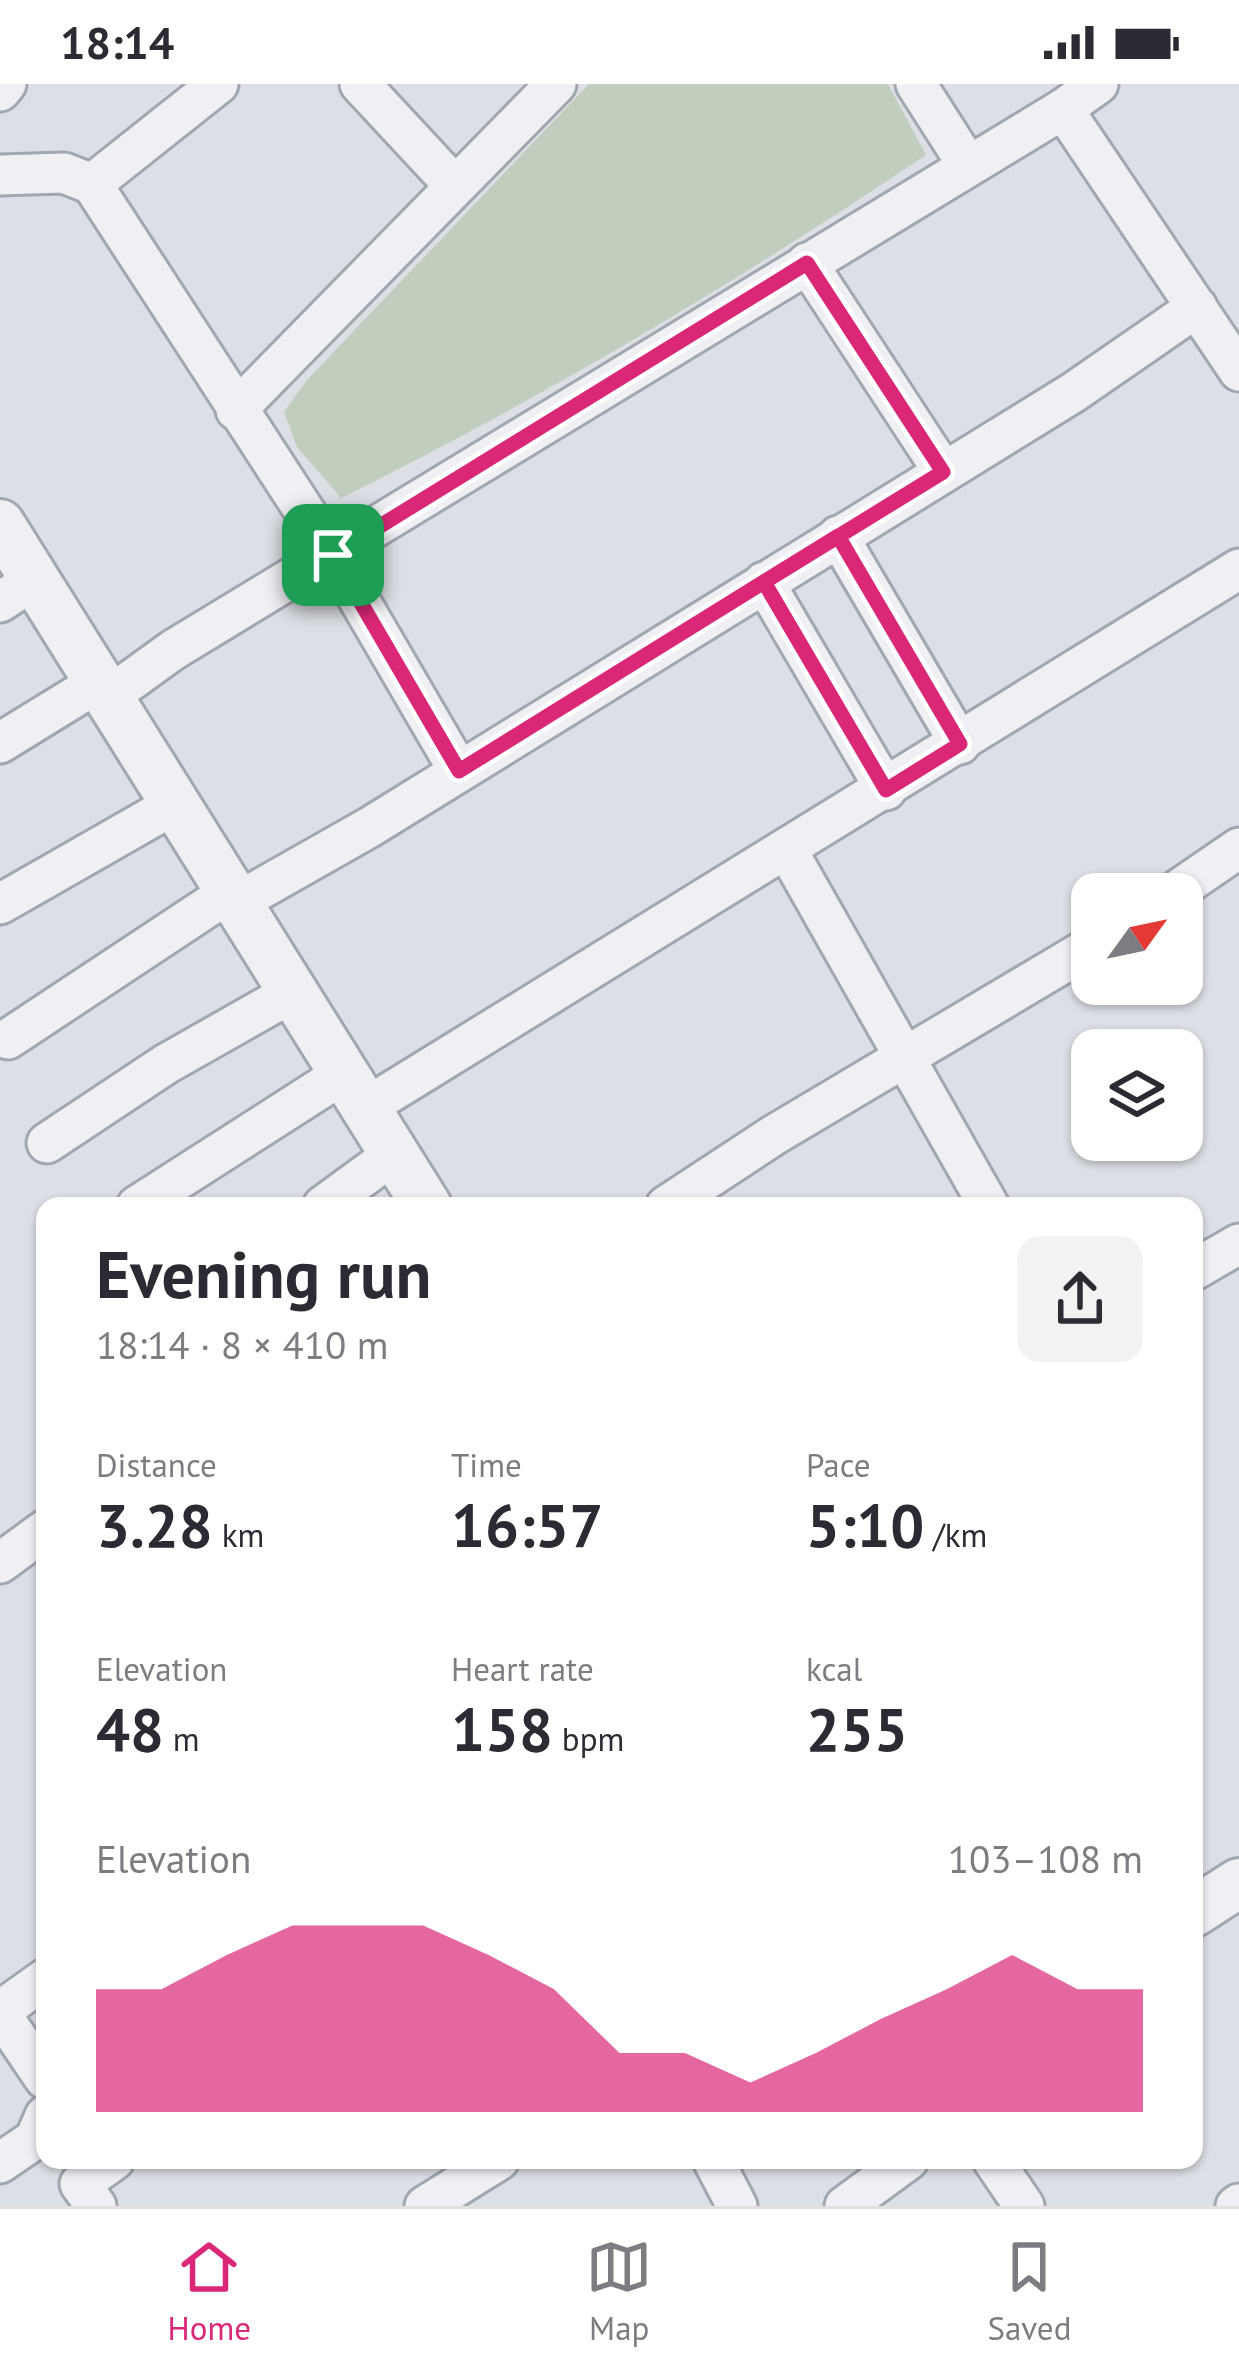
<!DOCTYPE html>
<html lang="en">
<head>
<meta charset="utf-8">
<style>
	:root { --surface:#fff; --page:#f2f2f3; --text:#2b2b33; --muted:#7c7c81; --line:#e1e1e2; --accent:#db2777 }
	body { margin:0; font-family:"PT Sans",sans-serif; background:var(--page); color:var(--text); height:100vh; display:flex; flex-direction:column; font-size:45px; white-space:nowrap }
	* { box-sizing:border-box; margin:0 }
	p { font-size:39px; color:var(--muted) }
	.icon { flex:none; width:66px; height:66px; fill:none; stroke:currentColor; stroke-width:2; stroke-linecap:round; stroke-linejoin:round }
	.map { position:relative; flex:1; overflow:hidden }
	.details { position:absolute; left:36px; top:1113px; width:1167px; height:972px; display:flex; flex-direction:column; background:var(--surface); border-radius:24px; box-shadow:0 3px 9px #0004 }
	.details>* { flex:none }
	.needle { width:78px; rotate:57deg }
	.fabs { position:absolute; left:1071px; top:789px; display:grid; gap:24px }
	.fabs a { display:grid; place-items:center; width:132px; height:132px; border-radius:24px; background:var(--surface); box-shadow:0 3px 9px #0004; font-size:60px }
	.pin { position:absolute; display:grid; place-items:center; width:102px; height:102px; color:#fff; margin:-51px; border-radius:24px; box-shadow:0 6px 18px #0006 }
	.round { display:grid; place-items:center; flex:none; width:126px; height:126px; border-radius:24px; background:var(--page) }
	.summary { display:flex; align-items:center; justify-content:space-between; height:204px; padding:0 60px }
	h1 { font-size:66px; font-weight:700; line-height:90px }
	.stats { display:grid; grid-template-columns:repeat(3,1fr); gap:18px; height:204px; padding:12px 60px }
	.stats div { display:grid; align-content:center }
	.stats b { font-size:60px; font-weight:700 }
	.stats small { font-size:33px; font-weight:400 }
	.stats p { font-size:33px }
	.chart { height:336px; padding:24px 60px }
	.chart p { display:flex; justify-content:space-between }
	.chart svg { width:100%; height:216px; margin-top:12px; fill:var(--accent); opacity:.7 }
	.status { display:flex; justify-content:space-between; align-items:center; height:84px; padding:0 60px; background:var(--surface); direction:ltr }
	.status svg { height:33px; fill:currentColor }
	.menu { display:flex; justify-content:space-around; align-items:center; height:168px; border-top:3px solid var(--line); background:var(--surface); font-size:33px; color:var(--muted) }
	.menu a { display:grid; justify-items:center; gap:6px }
	.menu .on { color:var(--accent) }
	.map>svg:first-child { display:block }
</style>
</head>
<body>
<div class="status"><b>18:14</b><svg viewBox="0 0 49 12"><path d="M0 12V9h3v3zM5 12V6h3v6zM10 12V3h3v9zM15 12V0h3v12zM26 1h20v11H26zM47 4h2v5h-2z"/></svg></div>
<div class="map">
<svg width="1239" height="2122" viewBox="0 0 1239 2122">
	<rect width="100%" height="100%" fill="#dcdfe5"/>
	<path fill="#c1cebe" d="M589,0H888L926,71C737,198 545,313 341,414L297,363L284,328L307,296Z"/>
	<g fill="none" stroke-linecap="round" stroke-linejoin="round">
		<g stroke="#a2a6ae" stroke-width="45">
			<g id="minor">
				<polyline points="218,0 92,100 333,471 459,687"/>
				<polyline points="360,0 453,100"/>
				<polyline points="916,0 967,80"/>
				<polyline points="0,7 6,0"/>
				<polyline points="1063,25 1098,0"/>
				<polyline points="0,91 64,89 92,100"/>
				<polyline points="807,179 943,387"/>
				<polyline points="236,326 556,0"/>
				<polyline points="838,452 960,660"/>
				<polyline points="764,498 886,706"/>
				<polyline points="0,518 34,496"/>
				<polyline points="108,613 173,566 1063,25 1239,287"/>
				<polyline points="0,659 99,598"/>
				<polyline points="787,766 989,1122"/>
				<polyline points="1172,810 1239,764"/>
				<polyline points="236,819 370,743 1074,308 1197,223"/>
				<polyline points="0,820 175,720"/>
				<polyline points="8,955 230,808"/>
				<polyline points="365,1024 1239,485"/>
				<polyline points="47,1059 166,980 293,908"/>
				<polyline points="137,1122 343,990"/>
				<polyline points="323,1122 394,1070"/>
				<polyline points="666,1122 774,1051 1092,862"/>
				<polyline points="1194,1186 1239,1160"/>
				<polyline points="0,1479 45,1446"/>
				<polyline points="0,1927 45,1895"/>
				<polyline points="0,1929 45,1995"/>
				<polyline points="713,2076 737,2122"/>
				<polyline points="993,2076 1024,2122"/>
				<polyline points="0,2079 35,2055 45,2032"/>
				<polyline points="96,2122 80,2100 114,2076"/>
				<polyline points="425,2122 499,2076"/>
				<polyline points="845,2122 908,2076"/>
				<polyline points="1236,2122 1239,2120"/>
			</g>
		</g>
		<g stroke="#a2a6ae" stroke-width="54">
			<g id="tertiary">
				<polyline points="0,440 427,1122"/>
				<polyline points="1194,1828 1239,1799"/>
			</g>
		</g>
		<use href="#minor" stroke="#eef0f4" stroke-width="39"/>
		<use href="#tertiary" stroke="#eef0f4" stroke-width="48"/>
	</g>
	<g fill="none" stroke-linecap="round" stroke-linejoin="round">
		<g stroke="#fff" stroke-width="24">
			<polyline id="route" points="333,471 459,687 838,452 960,660 886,706 764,498 943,388 807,179 333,471"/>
		</g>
		<use href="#route" stroke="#db2777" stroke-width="15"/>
	</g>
</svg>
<div class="fabs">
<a><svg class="needle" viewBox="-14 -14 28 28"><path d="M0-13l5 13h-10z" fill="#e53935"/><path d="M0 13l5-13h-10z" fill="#7c7c81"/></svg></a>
<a><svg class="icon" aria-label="layers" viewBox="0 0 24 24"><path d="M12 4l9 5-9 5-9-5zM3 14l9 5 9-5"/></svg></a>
</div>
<div class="pin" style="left:333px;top:471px;background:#1e9e55"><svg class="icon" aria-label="arrive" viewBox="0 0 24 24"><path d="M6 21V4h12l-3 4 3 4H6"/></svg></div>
<section class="details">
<div class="summary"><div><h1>Evening run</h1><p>18:14 · 8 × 410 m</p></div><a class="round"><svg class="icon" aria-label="share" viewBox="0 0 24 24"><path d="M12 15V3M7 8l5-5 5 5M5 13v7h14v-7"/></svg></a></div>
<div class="stats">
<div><p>Distance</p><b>3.28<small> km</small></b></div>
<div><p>Time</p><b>16:57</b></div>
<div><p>Pace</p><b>5:10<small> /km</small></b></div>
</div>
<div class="stats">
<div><p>Elevation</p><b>48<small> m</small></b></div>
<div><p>Heart rate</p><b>158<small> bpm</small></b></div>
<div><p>kcal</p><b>255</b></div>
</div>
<div class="chart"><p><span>Elevation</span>103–108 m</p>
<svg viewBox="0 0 160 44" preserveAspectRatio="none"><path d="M0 44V19L10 19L20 12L30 6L40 6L50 6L60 12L70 19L80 32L90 32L100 38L110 32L120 25L130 19L140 12L150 19L160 19V44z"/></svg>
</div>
</section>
</div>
<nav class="menu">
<a class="on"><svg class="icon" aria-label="home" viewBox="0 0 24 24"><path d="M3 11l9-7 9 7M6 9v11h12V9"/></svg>Home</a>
<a><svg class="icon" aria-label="map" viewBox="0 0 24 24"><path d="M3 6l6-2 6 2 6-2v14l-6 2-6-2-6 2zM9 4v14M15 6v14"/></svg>Map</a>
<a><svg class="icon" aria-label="saved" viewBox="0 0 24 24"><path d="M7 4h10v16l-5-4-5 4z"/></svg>Saved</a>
</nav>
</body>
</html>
